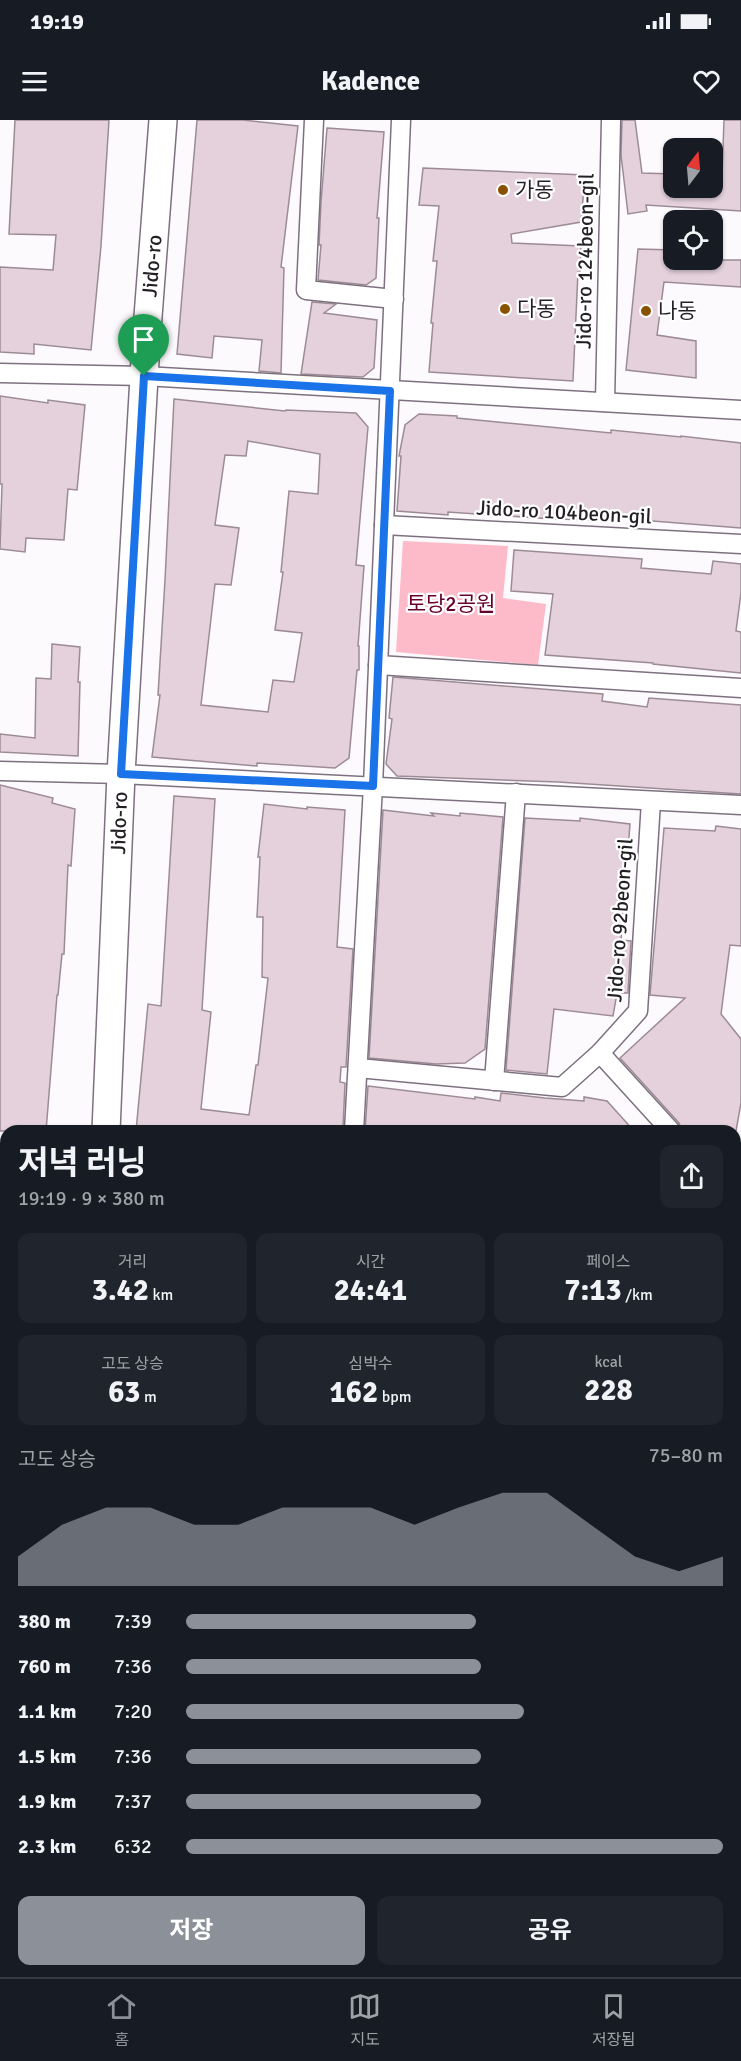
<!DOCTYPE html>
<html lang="ko">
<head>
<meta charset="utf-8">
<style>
	:root { --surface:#171b24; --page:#20242c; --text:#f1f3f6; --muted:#9ea1a6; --line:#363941; --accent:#8c9099 }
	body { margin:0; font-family:Signika,"Noto Sans KR",sans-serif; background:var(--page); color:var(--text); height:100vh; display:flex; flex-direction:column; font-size:22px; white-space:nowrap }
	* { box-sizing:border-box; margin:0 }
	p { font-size:20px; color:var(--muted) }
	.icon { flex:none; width:33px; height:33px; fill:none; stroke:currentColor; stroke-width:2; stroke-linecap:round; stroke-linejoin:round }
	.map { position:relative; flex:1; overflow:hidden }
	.side { position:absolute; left:0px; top:1005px; width:741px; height:852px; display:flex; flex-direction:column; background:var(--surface); border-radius:18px 18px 0 0; box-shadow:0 2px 4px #0004 }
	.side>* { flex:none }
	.needle { width:39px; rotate:16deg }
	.buttons { position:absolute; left:663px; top:18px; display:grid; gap:12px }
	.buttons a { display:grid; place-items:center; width:60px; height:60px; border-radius:12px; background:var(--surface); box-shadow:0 2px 4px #0004; font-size:30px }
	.pin { position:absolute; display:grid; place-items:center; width:51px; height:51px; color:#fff; margin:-62px -26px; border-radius:50% 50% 50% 0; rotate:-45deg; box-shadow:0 0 6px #0007 }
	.pin .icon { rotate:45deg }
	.round { display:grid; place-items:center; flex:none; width:63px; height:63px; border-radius:12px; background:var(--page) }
	.summary { display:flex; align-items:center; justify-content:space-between; height:102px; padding:0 18px }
	h1 { font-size:33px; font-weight:700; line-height:45px }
	.stats { display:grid; grid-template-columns:repeat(3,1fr); gap:9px; height:102px; padding:6px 18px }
	.stats div { display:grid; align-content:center; border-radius:12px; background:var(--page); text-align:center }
	.stats b { font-size:30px; font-weight:700 }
	.stats small { font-size:16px; font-weight:400 }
	.stats p { font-size:16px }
	.chart { height:168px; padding:12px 18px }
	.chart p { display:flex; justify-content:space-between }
	.chart svg { width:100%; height:108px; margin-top:6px; fill:var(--accent); opacity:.7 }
	.cta { display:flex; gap:12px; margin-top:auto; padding:12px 18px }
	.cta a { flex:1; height:69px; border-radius:12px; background:var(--accent); color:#fff; font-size:24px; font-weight:700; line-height:69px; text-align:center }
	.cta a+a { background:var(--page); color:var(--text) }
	ul { padding:0 18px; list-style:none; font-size:20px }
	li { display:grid; grid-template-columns:96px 72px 1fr; align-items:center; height:45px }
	li i { height:15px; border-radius:8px; background:var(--accent) }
	.status { display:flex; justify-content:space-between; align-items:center; height:42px; padding:0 30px; background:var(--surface); direction:ltr }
	.status svg { height:16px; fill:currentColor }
	header { display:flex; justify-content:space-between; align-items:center; height:78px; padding:0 18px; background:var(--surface); font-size:27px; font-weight:700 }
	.tab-bar { display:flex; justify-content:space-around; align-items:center; height:84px; border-top:2px solid var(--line); background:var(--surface); font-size:16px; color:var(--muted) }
	.tab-bar a { display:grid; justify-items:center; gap:3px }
	.tab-bar .current { color:var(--accent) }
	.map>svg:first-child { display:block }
</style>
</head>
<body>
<div class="status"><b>19:19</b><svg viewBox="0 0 49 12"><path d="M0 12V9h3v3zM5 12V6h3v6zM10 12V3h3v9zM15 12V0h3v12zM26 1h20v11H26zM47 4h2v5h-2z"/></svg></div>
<header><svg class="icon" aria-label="menu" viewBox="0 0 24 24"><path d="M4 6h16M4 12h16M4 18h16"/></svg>Kadence<svg class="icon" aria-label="heart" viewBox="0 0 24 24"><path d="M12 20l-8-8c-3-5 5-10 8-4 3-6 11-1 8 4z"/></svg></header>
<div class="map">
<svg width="741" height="1857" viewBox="0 0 741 1857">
	<rect width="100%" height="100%" fill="#fdfafe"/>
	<g fill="#fdbbc9">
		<polygon points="403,421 508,426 503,478 546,484 538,545 396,532"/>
		<polygon points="741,1083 741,1734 735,1724 735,1088"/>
		<polygon points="741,1746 741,1798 735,1787 735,1749"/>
		<polygon points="373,1851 580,1851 583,1857 377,1857"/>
	</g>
	<g fill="#e4d1dc" stroke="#9c8b95" stroke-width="1.5" fill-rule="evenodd">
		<polygon points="15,0 109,0 101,126 91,230 34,224 34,234 0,232 0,147 53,150 56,115 9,114"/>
		<polygon points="197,0 243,0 298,6 281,147 284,148 281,253 259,251 262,220 214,216 212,238 177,234"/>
		<polygon points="622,0 635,0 642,53 674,54 674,68 712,68 712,55 722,56 724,0 741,0 741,91 646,85 647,91 628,94 621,35"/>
		<polygon points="327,8 384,12 377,98 379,98 376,158 366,165 318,160 321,125 319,125 321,82"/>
		<polygon points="423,48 585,55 581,102 511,114 512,123 581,126 580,152 578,152 573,261 429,252 433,203 431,203 437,141 433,141 439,86 419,85"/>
		<polygon points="638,129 674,130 674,140 741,140 741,167 664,162 657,215 696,221 696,258 626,250"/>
		<polygon points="312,182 336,184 324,193 377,200 374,248 363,257 301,254"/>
		<polygon points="0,276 48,283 48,280 85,285 77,370 68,369 64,420 26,418 25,432 0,429 2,364 0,364"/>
		<path d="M174,279L285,291L286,290L356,293L368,307L356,445L364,446L358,526H359V550H357L349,638L335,648L257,643V646L152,637L160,575H158L165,460ZM248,321L320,334L318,374L289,371L281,452H283L275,510L302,513L294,562L273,560L268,592L201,585L215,464L231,465L239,408L215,405L225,335L246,336Z"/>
		<polygon points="419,294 457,296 457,298 611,313 611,310 681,317 681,316 741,323 741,408 602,397 600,398 599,400 553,399 448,392 448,395 397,391 401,336 399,336 405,305"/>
		<polygon points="514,430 642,439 641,448 711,454 713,441 741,444 741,473 736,511 741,512 741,553 653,544 653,543 545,535 553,474 511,471"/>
		<polygon points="52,524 80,527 78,562 80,562 78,636 0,632 0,614 35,618 36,558 51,559"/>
		<polygon points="393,557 603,574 602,581 647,587 649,578 741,585 741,674 558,662 397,656 386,644 392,599 389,598"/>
		<polygon points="0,665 53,678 52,683 75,689 71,746 68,745 64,834 62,834 58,875 57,875 46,1011 0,1011"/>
		<polygon points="174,676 215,679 202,890 211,892 201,989 249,995 256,945 258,945 268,858 262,857 263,797 257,797 260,737 258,737 264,684 307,689 307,687 345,690 337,827 353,829 346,947 341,947 340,962 345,963 343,1008 340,1007 340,1011 136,1011 148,884 161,886"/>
		<polygon points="383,690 434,696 431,693 460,696 460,693 503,697 485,929 465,943 436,944 369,938"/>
		<polygon points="525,698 580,701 580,698 630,704 621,820 631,821 628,873 617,873 613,896 554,889 547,954 506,950"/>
		<polygon points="716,706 741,709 741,826 730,825 721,894 741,919 741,983 736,1011 682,1011 679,1003 620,938 685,878 650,875 664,708 715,711"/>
		<polygon points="368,966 475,979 475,977 500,981 501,973 545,978 584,981 584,977 607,981 634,1011 365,1011"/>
	</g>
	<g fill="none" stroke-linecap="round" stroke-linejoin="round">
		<g stroke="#7d717f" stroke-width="21">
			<g id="minor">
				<polyline points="314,0 306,170 394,179"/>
				<polyline points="0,253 144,256 741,290"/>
				<polyline points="605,282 611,0"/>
				<polyline points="384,405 741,424"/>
				<polyline points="378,545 741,568"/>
				<polyline points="0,651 121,654 741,685"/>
				<polyline points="600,933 671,1011"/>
				<polyline points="358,948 562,967 600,933 638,891 651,681"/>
				<polyline points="494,961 516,673"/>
				<polyline points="354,1011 373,666 401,0"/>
				<polyline points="0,1047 6,1048"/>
				<polyline points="735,1064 741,1059"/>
				<polyline points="735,1284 741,1284"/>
				<polyline points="326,1851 330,1857"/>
				<polyline points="201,1857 203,1851"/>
				<polyline points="264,1857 278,1851"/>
			</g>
		</g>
		<g stroke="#7d717f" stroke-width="26">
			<polyline id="tertiary" points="0,1614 6,1616"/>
		</g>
		<g stroke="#7d717f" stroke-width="30">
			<g id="secondary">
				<polyline points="106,1011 121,654 146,223 163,0"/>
				<polyline points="0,1696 6,1675"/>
			</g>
		</g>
		<use href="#minor" stroke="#fff" stroke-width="18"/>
		<use href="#tertiary" stroke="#fff" stroke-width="22"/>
		<use href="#secondary" stroke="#fff" stroke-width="27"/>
	</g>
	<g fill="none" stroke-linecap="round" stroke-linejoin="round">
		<g stroke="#fff" stroke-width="12">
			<polygon id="route" points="144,256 390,271 373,666 121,654"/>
		</g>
		<use href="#route" stroke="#1a73e8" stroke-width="8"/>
	</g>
	<g fill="#885200" stroke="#fff" stroke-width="2">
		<circle cx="503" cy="70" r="6"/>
		<circle cx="505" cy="189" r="6"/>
		<circle cx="646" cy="191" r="6"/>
	</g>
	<g text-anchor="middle" stroke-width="4.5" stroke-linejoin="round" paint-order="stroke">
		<g font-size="21" fill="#231f24" stroke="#fff" text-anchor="start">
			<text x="515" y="77">가동</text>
			<text x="517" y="196">다동</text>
			<text x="658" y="198">나동</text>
		</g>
		<g font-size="21" fill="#231f24" stroke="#fff">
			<text transform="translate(585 141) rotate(-89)" y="7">Jido-ro 124beon-gil</text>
			<text transform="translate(152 146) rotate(-85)" y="7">Jido-ro</text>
			<text transform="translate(564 392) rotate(3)" y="7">Jido-ro 104beon-gil</text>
			<text transform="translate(119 703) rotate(-88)" y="7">Jido-ro</text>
			<text transform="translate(620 800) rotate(-86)" y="7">Jido-ro 92beon-gil</text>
		</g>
		<g font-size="21" fill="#67002d" stroke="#fff">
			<text x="451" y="491">토당2공원</text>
		</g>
	</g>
</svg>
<div class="buttons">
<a><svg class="needle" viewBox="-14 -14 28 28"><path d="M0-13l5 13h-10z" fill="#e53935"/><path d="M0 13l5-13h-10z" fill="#9ea1a6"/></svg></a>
<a><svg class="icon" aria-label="locate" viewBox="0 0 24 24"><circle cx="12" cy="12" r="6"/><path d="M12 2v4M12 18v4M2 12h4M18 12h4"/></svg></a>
</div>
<div class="pin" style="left:144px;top:256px;background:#1e9e55"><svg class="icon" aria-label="arrive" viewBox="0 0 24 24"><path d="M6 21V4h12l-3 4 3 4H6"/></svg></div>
<section class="side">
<div class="summary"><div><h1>저녁 러닝</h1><p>19:19 · 9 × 380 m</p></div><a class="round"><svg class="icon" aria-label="share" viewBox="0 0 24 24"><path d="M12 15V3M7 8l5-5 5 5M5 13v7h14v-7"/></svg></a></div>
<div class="stats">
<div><p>거리</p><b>3.42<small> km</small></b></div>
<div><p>시간</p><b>24:41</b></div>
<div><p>페이스</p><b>7:13<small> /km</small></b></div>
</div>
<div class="stats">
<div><p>고도 상승</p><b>63<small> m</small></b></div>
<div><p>심박수</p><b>162<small> bpm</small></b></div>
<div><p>kcal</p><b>228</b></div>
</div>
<div class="chart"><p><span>고도 상승</span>75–80 m</p>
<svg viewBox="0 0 160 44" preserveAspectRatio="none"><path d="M0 44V32L10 19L20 12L30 12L40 19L50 19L60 12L70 12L80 12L90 19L100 12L110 6L120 6L130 19L140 32L150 38L160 32V44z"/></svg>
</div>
<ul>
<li><b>380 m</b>7:39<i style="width:54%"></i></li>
<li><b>760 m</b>7:36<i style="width:55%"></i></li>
<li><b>1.1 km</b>7:20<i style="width:63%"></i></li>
<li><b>1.5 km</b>7:36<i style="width:55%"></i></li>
<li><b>1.9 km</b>7:37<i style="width:55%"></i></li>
<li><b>2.3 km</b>6:32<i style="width:100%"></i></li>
</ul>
<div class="cta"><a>저장</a><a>공유</a></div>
</section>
</div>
<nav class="tab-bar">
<a class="current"><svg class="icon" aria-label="home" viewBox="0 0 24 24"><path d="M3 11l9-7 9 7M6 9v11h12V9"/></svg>홈</a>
<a><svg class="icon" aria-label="map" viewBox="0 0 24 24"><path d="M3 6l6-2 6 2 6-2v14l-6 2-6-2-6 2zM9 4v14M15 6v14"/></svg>지도</a>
<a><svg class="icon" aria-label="saved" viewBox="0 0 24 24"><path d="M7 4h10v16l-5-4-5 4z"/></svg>저장됨</a>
</nav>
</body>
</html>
